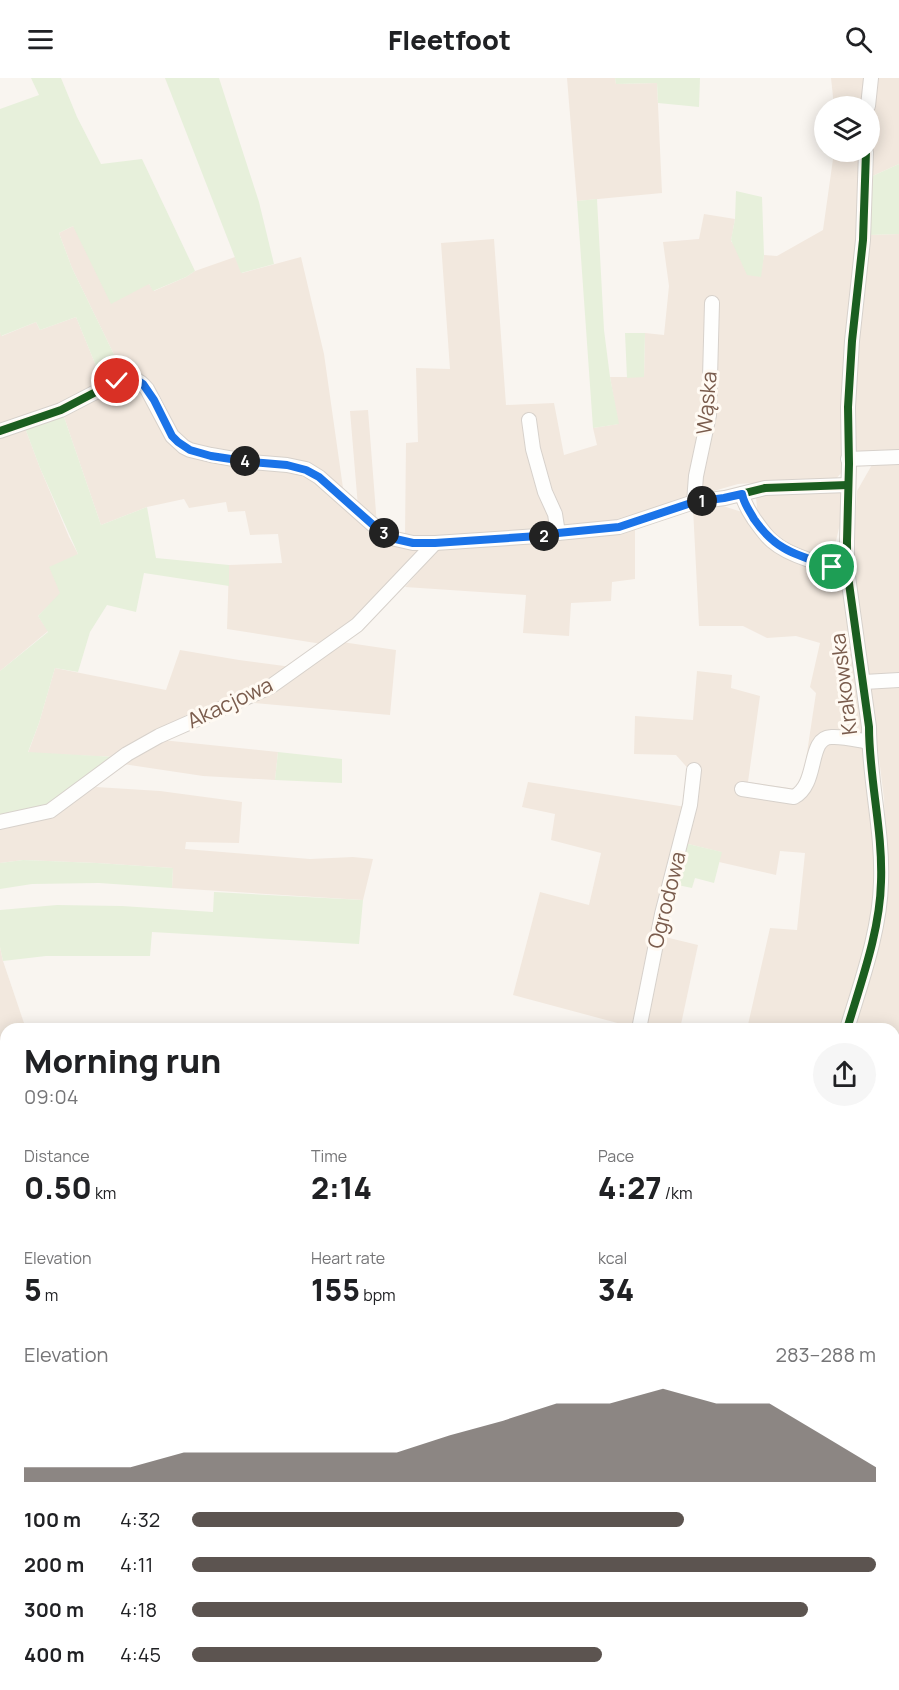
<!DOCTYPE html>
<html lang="en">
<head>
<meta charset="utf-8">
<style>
	:root { --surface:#fff; --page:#f6f6f6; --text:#202124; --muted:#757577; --accent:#5c5450 }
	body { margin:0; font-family:Manrope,sans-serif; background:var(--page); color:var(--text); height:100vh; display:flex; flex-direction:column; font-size:22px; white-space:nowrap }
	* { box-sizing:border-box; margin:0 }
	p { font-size:20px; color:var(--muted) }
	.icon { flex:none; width:33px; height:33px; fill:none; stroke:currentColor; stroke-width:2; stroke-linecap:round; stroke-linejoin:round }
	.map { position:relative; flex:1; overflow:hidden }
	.panel { position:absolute; left:0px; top:945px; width:900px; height:668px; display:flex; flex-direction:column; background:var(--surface); border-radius:18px 18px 0 0; box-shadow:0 3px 15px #0003 }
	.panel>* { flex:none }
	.fabs { position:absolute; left:814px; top:18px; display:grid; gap:12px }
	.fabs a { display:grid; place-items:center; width:66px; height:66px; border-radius:50%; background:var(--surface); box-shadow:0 3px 15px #0003; font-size:30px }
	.pin { position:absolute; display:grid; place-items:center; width:51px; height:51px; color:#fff; margin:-26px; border:3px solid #fff; border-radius:50%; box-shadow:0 2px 6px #0007 }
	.km { position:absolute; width:30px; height:30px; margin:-15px; border-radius:50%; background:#222; color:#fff; font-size:16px; line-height:30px; text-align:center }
	.round { display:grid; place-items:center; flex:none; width:63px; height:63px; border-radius:32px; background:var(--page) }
	.headline { display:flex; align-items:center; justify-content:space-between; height:102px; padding:0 24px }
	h1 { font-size:33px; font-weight:800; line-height:45px }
	.stats { display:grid; grid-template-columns:repeat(3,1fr); gap:9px; height:102px; padding:6px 24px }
	.stats div { display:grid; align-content:center }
	.stats b { font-size:30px; font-weight:800 }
	.stats small { font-size:16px; font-weight:400 }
	.stats p { font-size:16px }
	.chart { height:168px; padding:12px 24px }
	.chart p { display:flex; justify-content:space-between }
	.chart svg { width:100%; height:108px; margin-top:6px; fill:var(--accent); opacity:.7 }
	ul { padding:0 24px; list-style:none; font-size:20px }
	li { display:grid; grid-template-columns:96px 72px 1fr; align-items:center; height:45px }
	li i { height:15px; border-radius:8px; background:var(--accent) }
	header { display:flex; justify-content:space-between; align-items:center; height:78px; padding:0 24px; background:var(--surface); font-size:27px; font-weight:800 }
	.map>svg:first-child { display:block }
</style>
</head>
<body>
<header><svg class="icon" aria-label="menu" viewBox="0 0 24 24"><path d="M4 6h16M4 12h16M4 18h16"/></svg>Fleetfoot<svg class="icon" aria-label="search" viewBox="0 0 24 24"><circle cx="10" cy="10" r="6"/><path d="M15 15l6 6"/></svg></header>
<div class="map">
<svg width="899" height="1612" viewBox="0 0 899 1612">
	<rect width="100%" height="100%" fill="#f9f5f0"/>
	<g fill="#f2e8de">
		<polygon points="567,0 615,0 616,6 657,5 662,115 577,123"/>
		<polygon points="831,0 867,0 864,28 834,28"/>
		<polygon points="874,0 899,0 899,86 868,100 870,74 870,39"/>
		<polygon points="834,74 862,74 843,393 835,402 789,403 738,406 700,417 622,442 445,461 405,458 406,365 418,364 416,290 450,291 441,165 494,161 506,327 554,325 564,377 597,367 593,350 618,346 610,299 644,299 645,255 664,257 669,208 663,164 699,161 704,136 735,141 731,163 760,199 764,177 777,178 823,152"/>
		<polygon points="73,148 149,206 154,213 186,199 195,193 235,179 242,195 301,179 324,276 344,417 280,382 186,366 174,354 151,308 123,295 72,190 59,155"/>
		<polygon points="899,156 899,376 862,378 853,369 854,311 869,157"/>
		<polygon points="76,239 103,305 65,326 0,347 0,254 2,258 36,244 40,252"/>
		<polygon points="131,304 143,310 182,374 291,394 314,403 417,469 419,476 367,530 322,566 227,551 229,487 282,485 278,456 250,457 245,433 228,434 226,424 189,430 184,421 147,429 101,447 63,336 121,305"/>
		<polygon points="368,332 376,434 377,447 358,429 350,333"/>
		<polygon points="25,350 40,390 69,459 78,476 61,515 38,538 48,553 0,593 0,358"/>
		<polygon points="899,382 899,598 868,599 853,477 857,413 873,385"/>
		<polygon points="768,414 843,414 844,441 839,450 831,484 789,469 769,455 758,438 756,420"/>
		<polygon points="720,427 742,434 758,453 834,494 845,502 866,678 877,800 870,857 842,951 747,951 770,850 797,852 805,775 780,773 776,797 719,784 721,774 684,765 692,695 676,677 634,676 635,638 693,642 697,593 732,597 731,610 760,618 748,704 796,711 805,688 816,615 810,609 820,565 796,558 767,560 743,548 699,548 693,430"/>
		<polygon points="635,448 635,501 612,504 611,523 571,525 569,558 523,555 526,517 405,509 441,468"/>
		<polygon points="342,564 396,572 390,637 254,625 304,593"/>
		<polygon points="180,572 239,582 292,589 260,609 194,633 159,652 115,679 28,675 39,645 55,590 166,612"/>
		<polygon points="899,605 899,1050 894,1049 894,951 854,951 875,875 887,822 884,721 870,607"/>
		<polygon points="162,662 278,674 275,702 203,698 123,686"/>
		<polygon points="528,704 686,729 636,950 513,917 540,814 589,827 601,775 551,762 555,736 522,729"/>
		<polygon points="96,709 160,713 242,724 239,765 186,764 185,771 310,781 353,779 373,781 363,822 172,810 173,790 97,785 23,782 0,785 0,752 56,736"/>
		<polygon points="661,858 698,867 680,951 644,951"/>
		<polygon points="0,869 3,883 26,951 6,951 6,997 0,999"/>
		<polygon points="894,1066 899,1067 899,1151 894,1150"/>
		<polygon points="419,1606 497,1607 529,1612 417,1612"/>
		<polygon points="543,1606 757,1607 754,1612 542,1612"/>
	</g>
	<polygon fill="#ede5e0" points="6,1415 6,1583 0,1583 0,1416"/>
	<g fill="#e7f0db">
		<polygon points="31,0 61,0 77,39 101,86 142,81 195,193 186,199 153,213 149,206 111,226 73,148 59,155 72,190 123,295 103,305 76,239 40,252 36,244 1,258 0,254 0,31 39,17"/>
		<polygon points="165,0 219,0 259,124 274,186 241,195"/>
		<polygon points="615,0 700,0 699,29 658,25 657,5 616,6"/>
		<polygon points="899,86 899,156 869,157 868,100"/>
		<polygon points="736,113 762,119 764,177 761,199 747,197 731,162 735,141"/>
		<polygon points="597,121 604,252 610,299 619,346 593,350 577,123"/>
		<polygon points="625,255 645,255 644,299 627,300"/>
		<polygon points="63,336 101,447 147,429 156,480 229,487 229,508 144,495 136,534 107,527 90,554 78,594 55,590 39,645 28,674 115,679 43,729 0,738 0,593 48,554 38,538 60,515 49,489 78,476 40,390 25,350"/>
		<polygon points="278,674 342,681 342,705 275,702"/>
		<polygon points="684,765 722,774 714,805 695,800 692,810 673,806"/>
		<polygon points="23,782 97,785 173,790 172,810 99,805 32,806 0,811 0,785"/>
		<polygon points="214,814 363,822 359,866 152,854 150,878 46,878 3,883 0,869 0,832 57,827 122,828 213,834"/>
		<polygon points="6,1097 6,1149 0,1149 0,1098"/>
		<polygon points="894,1335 899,1336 899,1383 894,1382"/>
		<polygon points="6,1421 6,1479 0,1480 0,1422"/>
	</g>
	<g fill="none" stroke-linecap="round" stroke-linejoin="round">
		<g stroke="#d7d1cb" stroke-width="16">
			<g id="street">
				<polyline points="868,28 871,0"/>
				<polyline points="529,342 533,371 545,414 555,436 558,455"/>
				<path d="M0,353L61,332L117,303C130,298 138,300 147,311L172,358L184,369L190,372L211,377L251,384L287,387L306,391L319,399L372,446L391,460L413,465H435L538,458L558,455L619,449L694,424L725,420L765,410L848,407"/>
				<polyline points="848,381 899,379"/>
				<path d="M742,416C744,426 749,433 754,441C760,449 765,457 772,463C789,478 825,488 847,491"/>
				<polyline points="694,424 696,398 709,337 712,225"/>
				<polyline points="864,604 899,602"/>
				<path d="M742,711L794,719C819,706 807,660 831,659C843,658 857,662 869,664"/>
				<polyline points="0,744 50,733 127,676 159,658 270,609 357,547 435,465"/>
				<polyline points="639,951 662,836 690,727 694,692"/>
				<path d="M847,951C861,904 880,853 881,804C883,752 869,701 869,649L847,491V463L849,386L848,329L852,263L863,162L866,74"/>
				<polyline points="894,1063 899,1064"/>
				<polyline points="0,1323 6,1321"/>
				<polyline points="537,1612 537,1606"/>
			</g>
		</g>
		<use href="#street" stroke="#fefefd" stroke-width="14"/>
		<g stroke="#fffaf3" stroke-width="11">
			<g id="cycleway">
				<path d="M0,353L61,332L117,303C130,298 138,300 147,311L172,358L184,369L190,372L211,377L251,384L287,387L306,391L319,399L372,446L391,460L413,465H435L538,458L558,455L619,449L694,424L725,420L765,410L848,407"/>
				<path d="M847,951C861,904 880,853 881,804C883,752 869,701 869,649L847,491V463L849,386L848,329L852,263L863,162L866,74"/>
			</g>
		</g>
		<use href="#cycleway" stroke="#1b5e20" stroke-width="8"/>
	</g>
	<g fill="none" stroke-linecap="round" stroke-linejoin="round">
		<g stroke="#fff" stroke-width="12">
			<path id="route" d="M117,303L123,301L134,300L143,306L154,322L172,358L178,364L190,372L211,378L251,384L287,387L306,392L319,399L372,446L391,460L413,465H435L538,458L558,455L619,449L694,424L724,420L742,416C744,426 749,432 754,441C776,473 797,477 832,489"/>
		</g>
		<use href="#route" stroke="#1a73e8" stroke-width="8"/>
	</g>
	<g text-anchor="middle" stroke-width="6" stroke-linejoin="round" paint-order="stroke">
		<g font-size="21" fill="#7a5c4d" stroke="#fffaf3">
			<text transform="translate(707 325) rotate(-85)" y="7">Wąska</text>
			<text transform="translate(844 606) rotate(-97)" y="7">Krakowska</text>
			<text transform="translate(230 625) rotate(-25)" y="7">Akacjowa</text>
			<text transform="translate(667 822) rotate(-76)" y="7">Ogrodowa</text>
		</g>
	</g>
</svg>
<div class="fabs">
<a><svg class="icon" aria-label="layers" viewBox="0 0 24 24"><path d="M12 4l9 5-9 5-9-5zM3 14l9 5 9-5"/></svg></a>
</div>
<div class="pin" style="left:832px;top:489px;background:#1e9e55"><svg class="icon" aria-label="arrive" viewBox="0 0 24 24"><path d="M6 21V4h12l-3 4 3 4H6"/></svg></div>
<div class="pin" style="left:117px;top:303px;background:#d93025"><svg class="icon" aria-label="check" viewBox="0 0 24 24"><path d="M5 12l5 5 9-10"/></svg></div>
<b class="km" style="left:702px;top:423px">1</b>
<b class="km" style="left:544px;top:458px">2</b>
<b class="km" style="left:384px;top:455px">3</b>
<b class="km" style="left:245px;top:383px">4</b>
<section class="panel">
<div class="headline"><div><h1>Morning run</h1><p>09:04</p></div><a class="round"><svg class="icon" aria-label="share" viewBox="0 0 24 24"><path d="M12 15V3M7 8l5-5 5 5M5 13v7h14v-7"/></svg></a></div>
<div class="stats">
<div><p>Distance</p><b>0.50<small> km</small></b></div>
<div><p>Time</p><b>2:14</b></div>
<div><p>Pace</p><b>4:27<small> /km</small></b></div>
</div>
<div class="stats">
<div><p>Elevation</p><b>5<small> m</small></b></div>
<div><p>Heart rate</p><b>155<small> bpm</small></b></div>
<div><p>kcal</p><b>34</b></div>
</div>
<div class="chart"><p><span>Elevation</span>283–288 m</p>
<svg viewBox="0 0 160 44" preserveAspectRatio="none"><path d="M0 44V38L10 38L20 38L30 32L40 32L50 32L60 32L70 32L80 25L90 19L100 12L110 12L120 6L130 12L140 12L150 25L160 38V44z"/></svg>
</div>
<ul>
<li><b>100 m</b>4:32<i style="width:72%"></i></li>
<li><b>200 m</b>4:11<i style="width:100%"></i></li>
<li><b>300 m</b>4:18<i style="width:90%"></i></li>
<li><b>400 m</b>4:45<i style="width:60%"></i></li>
</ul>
</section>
</div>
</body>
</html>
